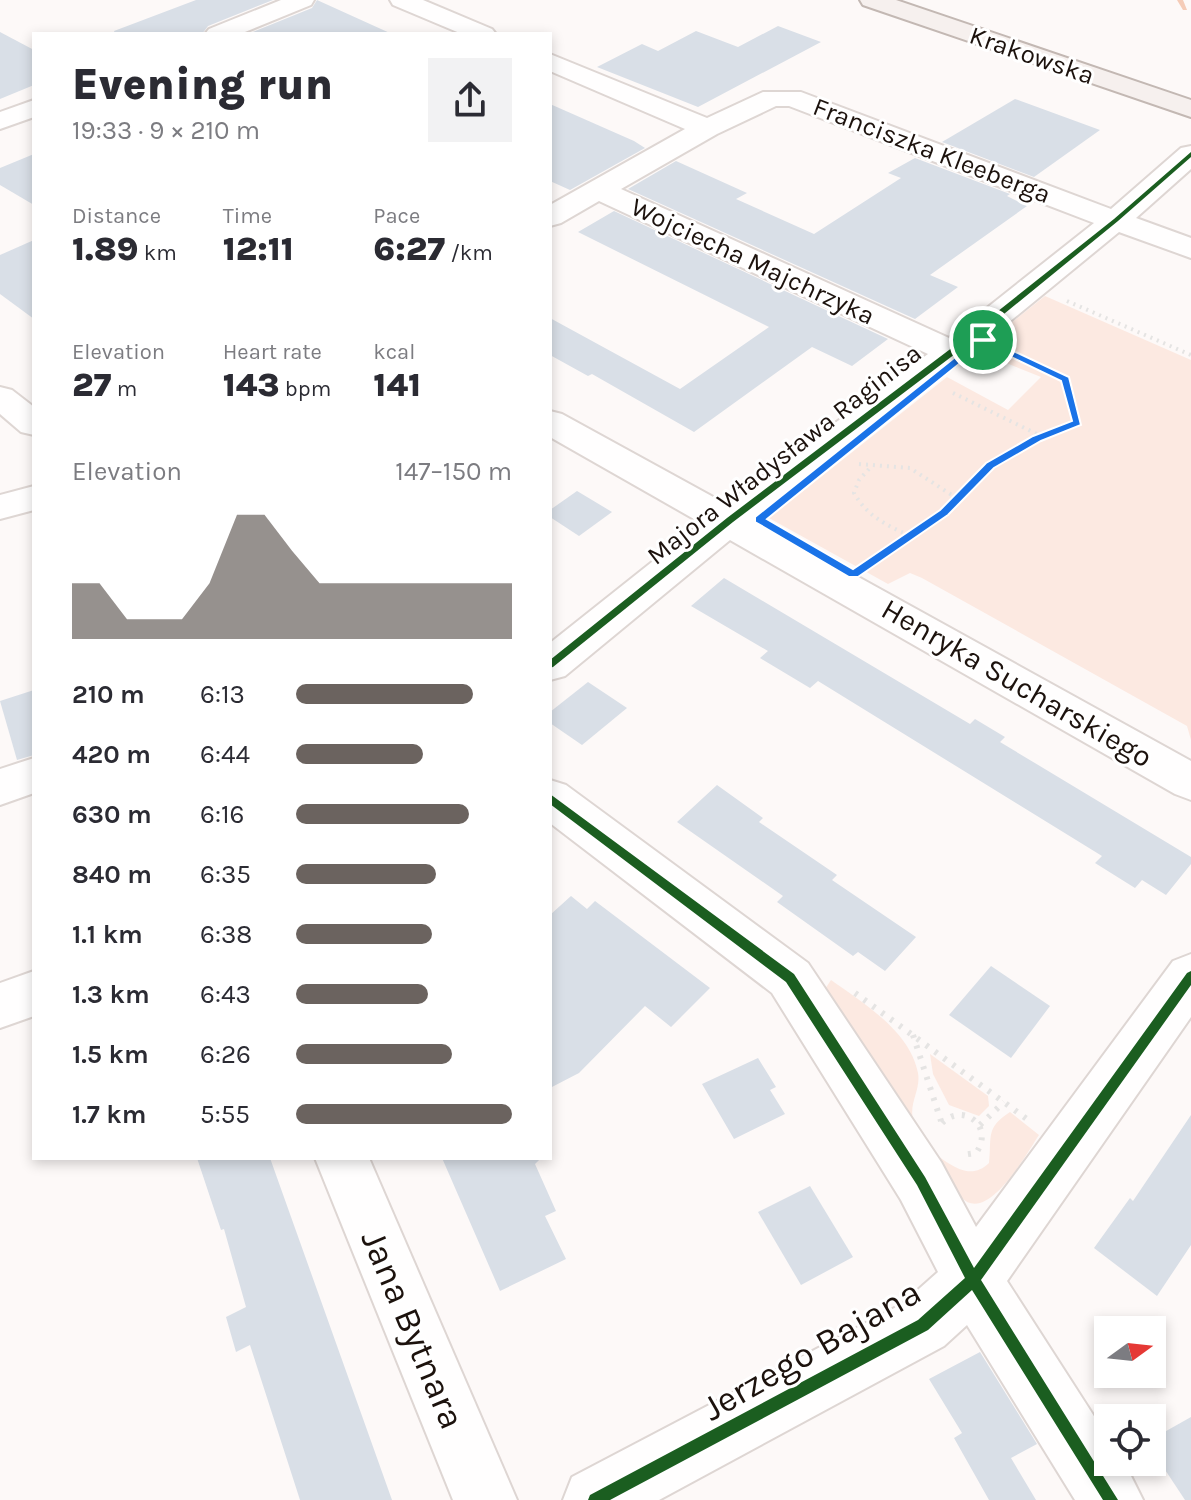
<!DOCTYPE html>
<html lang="en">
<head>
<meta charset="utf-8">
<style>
	:root { --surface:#fff; --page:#f2f2f3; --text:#2b2b33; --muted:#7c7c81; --accent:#6b635f }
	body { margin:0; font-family:Karla,sans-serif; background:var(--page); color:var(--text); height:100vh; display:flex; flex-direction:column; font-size:30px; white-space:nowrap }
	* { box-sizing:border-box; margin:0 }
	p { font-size:26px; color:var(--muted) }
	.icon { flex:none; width:44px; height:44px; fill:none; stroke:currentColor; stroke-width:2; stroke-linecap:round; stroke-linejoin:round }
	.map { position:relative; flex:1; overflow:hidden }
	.details { position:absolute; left:32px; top:32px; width:520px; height:1128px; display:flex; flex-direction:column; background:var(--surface); border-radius:0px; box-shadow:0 4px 12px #0003 }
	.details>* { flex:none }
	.needle { width:52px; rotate:75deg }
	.tools { position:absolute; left:1094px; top:1316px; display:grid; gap:16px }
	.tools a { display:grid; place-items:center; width:72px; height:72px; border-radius:0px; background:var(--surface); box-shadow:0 4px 12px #0003; font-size:40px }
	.pin { position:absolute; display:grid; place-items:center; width:68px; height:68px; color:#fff; margin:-34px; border:4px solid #fff; border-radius:50%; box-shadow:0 2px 8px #0007 }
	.round { display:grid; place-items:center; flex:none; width:84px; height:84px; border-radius:0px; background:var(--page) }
	.summary { display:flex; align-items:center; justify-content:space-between; height:136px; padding:0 40px }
	h1 { font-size:44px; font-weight:800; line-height:60px }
	.figures { display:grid; grid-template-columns:repeat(3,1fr); gap:12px; height:136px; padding:8px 40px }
	.figures div { display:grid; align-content:center }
	.figures b { font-size:34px; font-weight:800 }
	.figures small { font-size:22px; font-weight:400 }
	.figures p { font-size:22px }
	.chart { height:224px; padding:16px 40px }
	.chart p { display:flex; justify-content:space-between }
	.chart svg { width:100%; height:144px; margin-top:8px; fill:var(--accent); opacity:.7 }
	ul { padding:0 40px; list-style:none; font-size:26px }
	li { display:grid; grid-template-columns:128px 96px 1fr; align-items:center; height:60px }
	li i { height:20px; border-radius:10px; background:var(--accent) }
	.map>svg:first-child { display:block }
</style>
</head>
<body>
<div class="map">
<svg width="1191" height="1500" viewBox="0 0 1191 1500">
	<rect width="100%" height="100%" fill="#fdf9f8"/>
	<g fill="#fce9e1">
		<polygon points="1045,296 1191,360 1191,740 1187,726 922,578 910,573 888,584 769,518 947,377 1008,410 1041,377 976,351"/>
		<path d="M831,980C863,1003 910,1031 918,1073C921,1090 909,1102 913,1120L825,989Z"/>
		<polygon points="930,1054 988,1096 989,1106 979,1116 949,1105 933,1074"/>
		<path d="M1010,1112L1039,1135C1027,1153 987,1226 961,1197C949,1184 940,1165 930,1150C947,1162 969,1183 989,1163C992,1137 985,1128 1010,1112Z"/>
	</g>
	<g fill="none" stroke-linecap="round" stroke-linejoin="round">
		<polygon fill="#f5ccb8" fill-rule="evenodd" points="1177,0 1183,0 1187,10 1183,10"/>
	</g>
	<g fill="#d9dfe7">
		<polygon points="196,0 273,0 208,26 202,34 115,34 114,31"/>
		<polygon points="317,0 392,34 248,34 312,8"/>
		<polygon points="778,26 821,42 698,107 597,67 642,44 658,51 696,31 738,47"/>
		<polygon points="0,32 34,50 34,85 0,99"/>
		<polygon points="1015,99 1100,130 1034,177 942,142"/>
		<polygon points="550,104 634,141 645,148 570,190 550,181"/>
		<polygon points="34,154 34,205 0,185 0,168"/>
		<polygon points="915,158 1010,194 1007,196 1027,206 930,275 958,287 915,319 628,189 676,161 747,193 736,199 814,234 901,178 888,173"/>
		<polygon points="614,211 888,339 852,366 812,347 694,432 592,374 588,376 550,355 550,318 680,389 769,327 578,232"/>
		<polygon points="34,240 34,319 0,294 0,255"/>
		<polygon points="577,491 612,512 579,536 550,517 550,510"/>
		<polygon points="724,578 970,724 975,719 1005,737 1000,742 1191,857 1191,864 1166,895 1142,880 1135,888 1095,863 1102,856 818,681 810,688 760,658 768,651 691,606"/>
		<polygon points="588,682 627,708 582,745 550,723 550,712"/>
		<polygon points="34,690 34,755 17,760 0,701"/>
		<polygon points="717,785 763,818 759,822 837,875 832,880 916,937 885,971 858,952 853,956 777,902 783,896 677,822"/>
		<polygon points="571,896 587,909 595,901 710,988 671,1027 645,1006 579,1073 550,1088 550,915"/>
		<polygon points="991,966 1050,1006 1011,1058 949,1015"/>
		<polygon points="758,1058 776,1087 770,1090 785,1114 734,1139 702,1084"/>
		<polygon points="1191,1115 1191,1245 1157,1296 1094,1248 1130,1198 1133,1201"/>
		<polygon points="197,1158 270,1158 392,1500 300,1500 250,1345 236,1352 226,1317 246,1307 224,1229 221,1230"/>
		<polygon points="442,1158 541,1158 535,1164 556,1211 545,1216 566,1259 500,1291"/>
		<polygon points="810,1186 853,1257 801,1285 758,1212"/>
		<polygon points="980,1352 1037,1444 1011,1458 1036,1500 989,1500 954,1438 962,1433 929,1379"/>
		<polygon points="1191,1417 1191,1500 1185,1500 1152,1450 1152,1439"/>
	</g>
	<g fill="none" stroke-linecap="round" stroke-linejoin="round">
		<g stroke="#ded6d3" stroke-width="4">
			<g id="minor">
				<polygon points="281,0 314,0 311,5 240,34 205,34 209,29"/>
				<polygon points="390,0 423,0 492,29 496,34 462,34 393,5"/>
				<path d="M550,54L707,118L763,92H801L1111,209L1181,148L1191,146V169L1136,218L1191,238V258L1119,232L964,359L755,520L1191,761V800L1175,794L730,540L565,676L550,680V643L701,523L550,437V411L562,414L726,504L928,354L599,201L561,223L550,226V205L685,129L550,71ZM776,106H789L1094,223L949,338L621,189L717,134Z"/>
				<polygon points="34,100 34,117 0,129 0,112"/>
				<polygon points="0,387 12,390 34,407 34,435 21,432 0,414"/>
				<polygon points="34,486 34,510 0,519 0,495"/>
				<polygon points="34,758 34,793 0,805 0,769"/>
				<polygon points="550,780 566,785 808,963 941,1162 976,1227 1173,961 1191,954 1191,1017 1007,1281 1108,1438 1108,1462 1124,1462 1143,1500 1075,1500 967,1325 944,1346 659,1500 563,1500 572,1477 902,1304 938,1272 901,1200 772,993 550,823"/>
				<polygon points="34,971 34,1016 0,1028 0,983"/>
				<polygon points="315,1158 369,1158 517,1500 453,1500"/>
			</g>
		</g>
		<g stroke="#c3b8b3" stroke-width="4">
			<polygon id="major" points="860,0 896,0 1191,100 1191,117 863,5"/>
		</g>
		<g stroke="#e5e4e3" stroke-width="4" stroke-dasharray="2 5" stroke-linecap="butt">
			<polyline points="1067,301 1191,355"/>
			<polyline points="953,393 1041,436"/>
			<polyline points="859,464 910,468 958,499"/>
			<path d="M869,469L859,480L854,493C867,516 887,526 911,536"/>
			<polyline points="871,563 944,512 990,465 1037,439 1077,423 1066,379 1003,351"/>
		</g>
		<g stroke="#e5e4e3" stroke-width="6" stroke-dasharray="3 8" stroke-linecap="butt">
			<polyline points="855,993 1031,1122"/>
			<polyline points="913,1035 941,1121"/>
			<path d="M942,1123C963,1102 995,1126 976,1153L962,1155"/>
			<polyline points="980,1125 1004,1102"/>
		</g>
		<use href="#minor" fill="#fffefe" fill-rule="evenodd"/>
		<use href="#major" fill="#f6f0ee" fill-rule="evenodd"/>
		<g stroke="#fff" stroke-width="5">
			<g id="cycleway">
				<polygon points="1191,152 1191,157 1118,221 955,354 733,522 553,667 550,668 550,660 727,518 949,350 1114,219"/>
				<polygon points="550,794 794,974 925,1177 974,1268 1187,973 1191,971 1191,985 981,1280 1118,1500 1103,1500 972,1290 928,1330 610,1500 588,1500 590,1495 918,1320 965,1278 917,1185 786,982 550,804"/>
			</g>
		</g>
		<use href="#cycleway" fill="#1b5e20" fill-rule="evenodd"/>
	</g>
	<path fill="#1a73e8" stroke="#fff" stroke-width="2" fill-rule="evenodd" d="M979,338H986L1069,377L1081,425L1041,441L994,468L948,515L858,577H849L755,522V517ZM984,344L1061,381L1072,421L1033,436L986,463L940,510L853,569L767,519Z"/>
	<g text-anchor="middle" stroke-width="6" stroke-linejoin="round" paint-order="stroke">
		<g font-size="26" fill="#1c120d" stroke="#fff">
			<text transform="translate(1032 55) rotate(19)" y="9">Krakowska</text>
			<text transform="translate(932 150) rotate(21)" y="9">Franciszka Kleeberga</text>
			<text transform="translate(753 261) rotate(25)" y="9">Wojciecha Majchrzyka</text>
			<text transform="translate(784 454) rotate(-38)" y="9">Majora Władysława Raginisa</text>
		</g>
		<g font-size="30" fill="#1c120d" stroke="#fff">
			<text transform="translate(1017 683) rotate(30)" y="10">Henryka Sucharskiego</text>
		</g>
		<g font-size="36" fill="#1c120d" stroke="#fff">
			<text transform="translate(414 1329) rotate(67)" y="13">Jana Bytnara</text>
			<text transform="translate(811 1349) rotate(-30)" y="13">Jerzego Bajana</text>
		</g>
	</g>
</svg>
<div class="tools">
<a><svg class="needle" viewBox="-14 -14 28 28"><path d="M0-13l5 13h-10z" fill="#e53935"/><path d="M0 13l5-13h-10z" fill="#7c7c81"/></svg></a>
<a><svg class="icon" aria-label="locate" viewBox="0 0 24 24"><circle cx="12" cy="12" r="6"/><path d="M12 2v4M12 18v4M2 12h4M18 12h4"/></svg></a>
</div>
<div class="pin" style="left:983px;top:340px;background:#1e9e55"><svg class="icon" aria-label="arrive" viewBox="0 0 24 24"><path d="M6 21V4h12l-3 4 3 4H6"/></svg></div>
<section class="details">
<div class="summary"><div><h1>Evening run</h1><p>19:33 · 9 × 210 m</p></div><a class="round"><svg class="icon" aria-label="share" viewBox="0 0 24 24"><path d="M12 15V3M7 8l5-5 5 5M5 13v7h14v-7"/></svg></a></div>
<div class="figures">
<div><p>Distance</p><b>1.89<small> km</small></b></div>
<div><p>Time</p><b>12:11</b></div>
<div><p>Pace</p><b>6:27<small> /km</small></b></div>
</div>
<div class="figures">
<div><p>Elevation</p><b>27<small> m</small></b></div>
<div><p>Heart rate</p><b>143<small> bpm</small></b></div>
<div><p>kcal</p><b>141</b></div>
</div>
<div class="chart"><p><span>Elevation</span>147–150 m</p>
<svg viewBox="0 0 160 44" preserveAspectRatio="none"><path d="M0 44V27L10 27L20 38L30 38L40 38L50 27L60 6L70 6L80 17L90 27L100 27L110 27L120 27L130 27L140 27L150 27L160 27V44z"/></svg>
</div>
<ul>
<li><b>210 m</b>6:13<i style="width:82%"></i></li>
<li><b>420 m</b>6:44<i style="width:59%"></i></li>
<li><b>630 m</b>6:16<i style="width:80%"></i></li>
<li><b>840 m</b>6:35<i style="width:65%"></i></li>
<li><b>1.1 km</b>6:38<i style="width:63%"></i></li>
<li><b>1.3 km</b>6:43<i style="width:61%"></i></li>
<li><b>1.5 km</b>6:26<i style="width:72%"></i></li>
<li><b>1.7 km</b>5:55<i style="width:100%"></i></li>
</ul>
</section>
</div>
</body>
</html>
